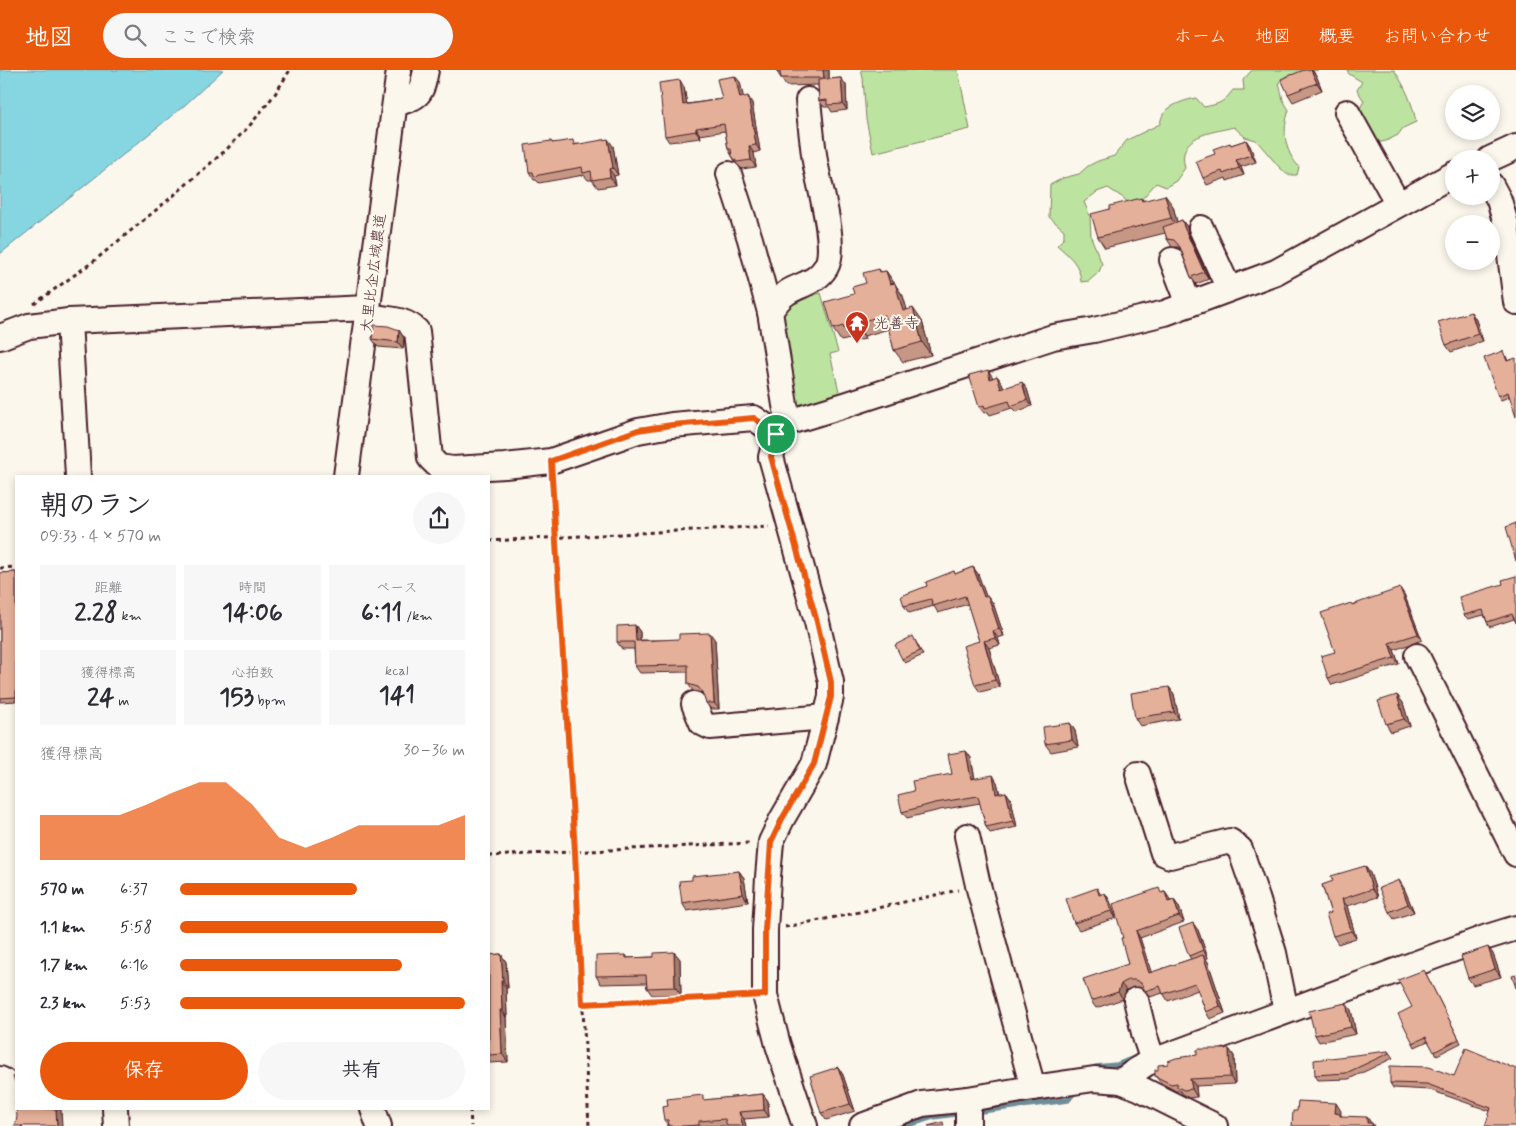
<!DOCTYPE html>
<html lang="ja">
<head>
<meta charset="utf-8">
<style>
	:root { --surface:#fff; --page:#f7f7f7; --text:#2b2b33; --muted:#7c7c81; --accent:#ea580c }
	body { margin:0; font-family:Mynerve,"Klee One",sans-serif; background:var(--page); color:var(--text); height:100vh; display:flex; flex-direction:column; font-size:19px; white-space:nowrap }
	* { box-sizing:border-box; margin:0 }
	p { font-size:16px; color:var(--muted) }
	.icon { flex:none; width:28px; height:28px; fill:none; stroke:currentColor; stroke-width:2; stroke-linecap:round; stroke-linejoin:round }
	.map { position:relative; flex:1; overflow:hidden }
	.panel { position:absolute; left:15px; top:405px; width:475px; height:635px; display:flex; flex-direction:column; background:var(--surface); border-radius:0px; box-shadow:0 2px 8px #0003 }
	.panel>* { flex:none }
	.controls { position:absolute; left:1445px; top:15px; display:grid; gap:10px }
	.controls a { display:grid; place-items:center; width:55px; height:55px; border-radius:50%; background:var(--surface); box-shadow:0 2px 8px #0003; font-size:25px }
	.pin { position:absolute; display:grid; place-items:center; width:42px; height:42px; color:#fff; margin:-21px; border:2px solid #fff; border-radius:50%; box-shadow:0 1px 5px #0007 }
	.round { display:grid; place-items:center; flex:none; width:52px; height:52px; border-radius:26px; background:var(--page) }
	.headline { display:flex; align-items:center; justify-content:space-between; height:85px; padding:0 25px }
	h1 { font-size:28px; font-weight:800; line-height:38px }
	.metrics { display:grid; grid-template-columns:repeat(3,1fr); gap:8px; height:85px; padding:5px 25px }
	.metrics div { display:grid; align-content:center; border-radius:0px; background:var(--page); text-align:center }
	.metrics b { font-size:25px; font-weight:800 }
	.metrics small { font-size:14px; font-weight:400 }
	.metrics p { font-size:14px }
	.chart { height:140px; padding:10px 25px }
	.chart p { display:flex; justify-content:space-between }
	.chart svg { width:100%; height:90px; margin-top:5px; fill:var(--accent); opacity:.7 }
	.primary-button { display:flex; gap:10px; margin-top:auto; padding:10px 25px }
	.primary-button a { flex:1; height:58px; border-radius:30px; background:var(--accent); color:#fff; font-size:20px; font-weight:800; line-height:58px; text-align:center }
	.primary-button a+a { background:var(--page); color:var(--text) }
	ul { padding:0 25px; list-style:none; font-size:16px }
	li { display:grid; grid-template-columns:80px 60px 1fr; align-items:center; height:38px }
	li i { height:12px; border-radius:6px; background:var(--accent) }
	header { display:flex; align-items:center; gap:30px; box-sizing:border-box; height:70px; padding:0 25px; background:var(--accent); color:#fff }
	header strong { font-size:24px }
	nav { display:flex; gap:28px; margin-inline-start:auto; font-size:18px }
	.search { width:350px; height:45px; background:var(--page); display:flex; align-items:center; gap:12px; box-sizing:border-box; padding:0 18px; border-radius:28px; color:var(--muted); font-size:19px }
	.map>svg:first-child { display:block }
</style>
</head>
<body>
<header>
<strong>地図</strong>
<div class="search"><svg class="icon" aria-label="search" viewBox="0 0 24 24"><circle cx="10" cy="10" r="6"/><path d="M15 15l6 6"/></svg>ここで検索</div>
<nav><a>ホーム</a><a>地図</a><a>概要</a><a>お問い合わせ</a></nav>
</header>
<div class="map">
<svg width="1516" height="1056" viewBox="0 0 1516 1056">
	<rect width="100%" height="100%" fill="#fbf7ec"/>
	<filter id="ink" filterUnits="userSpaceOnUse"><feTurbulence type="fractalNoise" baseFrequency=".02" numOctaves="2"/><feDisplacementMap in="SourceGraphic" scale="10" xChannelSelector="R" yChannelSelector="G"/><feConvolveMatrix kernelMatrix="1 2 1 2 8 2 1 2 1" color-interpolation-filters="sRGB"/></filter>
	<g filter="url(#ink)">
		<g fill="#bce39f" stroke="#838165">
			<polygon points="861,0 958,0 970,59 873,83 866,49 863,8"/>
			<path d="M1252,0H1318L1286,6L1279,12L1283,30L1289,40C1282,61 1284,80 1299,97L1297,105H1288L1279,97L1256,70L1245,67L1234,57C1210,63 1176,65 1185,98L1176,111L1166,117L1156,113L1141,130L1129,133L1122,127L1108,118L1097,122L1084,132L1090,146L1091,167L1102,194L1099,202L1089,211L1081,212C1080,194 1070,187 1057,175L1064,168V160L1049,147L1050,115L1063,108L1079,104L1088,96L1098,91L1114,86L1127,70L1160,54C1161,50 1162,44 1165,42C1172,34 1186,30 1196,28L1204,37C1220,34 1224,32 1233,20H1244L1243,10Z"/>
			<path d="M1347,0H1394C1405,16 1413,34 1416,52L1403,58L1398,65L1386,71L1372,74L1359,40L1364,31L1357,20L1362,12L1349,4Z"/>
			<polygon points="821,223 838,282 830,284 840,325 795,339 782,248 785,237 797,229"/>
		</g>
		<polygon fill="#86d6e1" stroke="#6e8d98" points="0,0 223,0 185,35 0,184"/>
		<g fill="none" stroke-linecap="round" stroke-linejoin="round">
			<g stroke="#6e8d98" stroke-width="5.5">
				<polyline points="1092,1001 1096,997 1117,995 1139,986"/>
				<polyline points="973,1042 1068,1030 1076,1020"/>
				<polyline points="906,1056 933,1047 962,1043"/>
			</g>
			<g stroke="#4a1f2b" stroke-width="28">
				<g id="minor">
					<path d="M395,34C420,26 421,26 426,0"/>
					<polyline points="1347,42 1398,134"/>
					<polyline points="1490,89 1516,77"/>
					<polyline points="729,104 750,169 770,242 785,335 789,352"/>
					<polyline points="1491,115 1499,130 1506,154 1516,232"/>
					<polyline points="1201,158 1229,219"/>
					<polyline points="1172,190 1189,234"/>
					<path d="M770,242C775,234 780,227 788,222C802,214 817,212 826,197C838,177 819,116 815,91C812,71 810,50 808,30"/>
					<path d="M367,246C385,249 405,248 417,261L430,388L439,397L453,399L505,396L551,391L638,361L672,355L754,348L777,364"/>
					<polyline points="69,251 78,406"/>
					<polyline points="0,267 29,256 69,251 368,238"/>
					<polyline points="346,406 399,0"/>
					<polyline points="1417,586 1516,784"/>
					<polyline points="694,634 702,653 710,657 826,647"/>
					<polyline points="1138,704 1163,783 1170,786 1230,771 1240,779 1257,828 1274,883 1286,941"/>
					<polyline points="967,766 978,815 1033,1018"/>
					<polyline points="1136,930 1145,967 1153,991"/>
					<polyline points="0,1009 4,1011 9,1056"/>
					<polyline points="1121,1011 1147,993 1153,991 1487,867 1516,858"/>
					<polyline points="968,1029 968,1056"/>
					<polyline points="115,1039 116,1056"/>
					<polyline points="373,1039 379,1056"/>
					<polyline points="805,1056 778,975 765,925 765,860 768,807 771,772 782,749 814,694 831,627 831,612 817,552 771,387 777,364 789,352 845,335 1053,267 1094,260 1165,243 1276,202 1454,104"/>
					<polyline points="862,1056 922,1034 968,1029 1033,1018 1094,1009 1121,1011 1139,1018 1215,1056"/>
				</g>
			</g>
			<g stroke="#4a1f2b" stroke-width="3" stroke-dasharray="4 4" stroke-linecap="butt">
				<polyline points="34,234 94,191 173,126 227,79 251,54 275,24 290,0"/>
				<polyline points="552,412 575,782 589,1056"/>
				<polyline points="489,471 769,456"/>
				<polyline points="0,498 16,497"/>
				<polyline points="489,786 750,773"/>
				<polyline points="785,857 846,845 958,820"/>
				<polyline points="582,934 744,926"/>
				<polyline points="470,1039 471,1056"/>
			</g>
			<use href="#minor" stroke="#fbf7ec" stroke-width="24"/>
		</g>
		<g fill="#c59784" stroke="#4a1f2b">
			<polygon points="829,0 829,9 841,8 846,15 847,40 832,42 829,37 824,37 819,31 818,15 786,16 777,2"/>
			<polygon points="1304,0 1312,0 1316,5 1322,20 1293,32 1288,24"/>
			<polygon points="740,12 743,27 752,33 760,81 754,83 756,97 742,99 736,93 728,79 725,61 700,65 701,68 669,72 665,66 684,17 687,34 722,29"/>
			<polygon points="1246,70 1250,76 1256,92 1241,97 1244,105 1227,111 1226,108 1207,115 1203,108 1215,84 1230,73 1231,75"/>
			<polygon points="551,71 553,73 613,76 618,105 614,106 616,115 598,118 592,110 588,110 584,105 539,113 536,110 534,110 529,102"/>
			<polygon points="1141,128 1143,130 1173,136 1177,152 1182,150 1187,157 1188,164 1209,209 1196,214 1191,207 1180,179 1179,177 1172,177 1167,169 1165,163 1105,178 1098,167"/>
			<polygon points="879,199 881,202 886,201 903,226 907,240 922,251 931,285 903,292 894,280 889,259 864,266 865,269 852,272 850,269 841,271 833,259 854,224 866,213"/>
			<polygon points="1471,242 1476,250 1483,271 1451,282 1446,275"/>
			<polygon points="399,260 404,268 403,279 378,277 372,269"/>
			<polygon points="1506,286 1508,291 1509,327 1501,330 1498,326"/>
			<polygon points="992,306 993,308 997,306 1002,313 1004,318 1027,319 1032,336 1016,342 1012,338 990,345 988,342 984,343 979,337"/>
			<polygon points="973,497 978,504 986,527 993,533 1004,566 998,568 1000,575 989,578 1000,617 980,622 975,615 979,571 968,534 938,543 934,536 909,543 904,536 927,516 954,501 955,504"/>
			<polygon points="16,502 16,631 0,632 0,503"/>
			<polygon points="1503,514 1514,549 1490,557 1487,552 1484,545 1468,549 1464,545"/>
			<polygon points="1404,524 1422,570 1394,580 1399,594 1332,615 1328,608 1335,582 1352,535"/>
			<polygon points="635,555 640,562 640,570 715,570 719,639 711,639 706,633 703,623 693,621 688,614 688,602 640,603 635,596 634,579 622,579 617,572"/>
			<polygon points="915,570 923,585 905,593 902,589"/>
			<polygon points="1169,617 1174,624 1179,649 1140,656 1135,648"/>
			<polygon points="1397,625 1403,633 1410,656 1391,662 1386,654"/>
			<polygon points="1070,653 1075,661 1078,677 1051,682 1045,674"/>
			<polygon points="966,681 971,688 975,709 997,712 1000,724 1006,722 1011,729 1017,757 990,763 986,757 980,733 940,740 907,748 902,742 914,721 952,704"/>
			<polygon points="739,801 744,808 748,832 687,841 682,833 692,810"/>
			<polygon points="1370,803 1378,827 1347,836 1356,868 1338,874 1333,866 1331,843 1322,815"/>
			<polygon points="1097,818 1101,825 1105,823 1110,831 1116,848 1079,860 1074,853"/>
			<polygon points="1404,818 1414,842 1394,849 1389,842"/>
			<polygon points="1163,822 1165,822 1169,828 1170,831 1174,830 1179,837 1184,852 1140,868 1151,903 1191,889 1189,886 1198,860 1208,888 1206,889 1208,892 1225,943 1210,949 1206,942 1198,920 1168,931 1163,923 1150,927 1144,919 1139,917 1133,917 1126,920 1123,929 1096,938 1091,931 1128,894 1123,868"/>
			<polygon points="1488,877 1493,884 1501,907 1473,915 1468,908"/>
			<polygon points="674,882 680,889 681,925 652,925 647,918 646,913 601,914 596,906 626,885 628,888 654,887"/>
			<polygon points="501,884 506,892 508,918 506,918 507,947 506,947 508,992 489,993 489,885"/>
			<polygon points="1426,904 1461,973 1437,985 1428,971 1415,977 1413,973 1412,937"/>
			<polygon points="1351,940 1356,964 1319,972 1315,965"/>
			<polygon points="1229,979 1234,986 1235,1014 1196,1016 1197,1027 1189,1028 1182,1024 1180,1021 1176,1021 1161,1013 1155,1006 1158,1000 1168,994 1197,985"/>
			<polygon points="1388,981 1393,988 1349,1009 1318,1010 1315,1005"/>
			<polygon points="838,997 843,1005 855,1041 826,1050 821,1043"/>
			<polygon points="1516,999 1490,1041 1430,1020 1393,1018 1390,1013 1454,1006"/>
			<polygon points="763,1024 768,1031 769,1047 744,1049 746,1056 668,1056 664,1050 706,1030"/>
		</g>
		<g fill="#a07b6b" stroke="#4a1f2b">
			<polygon points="823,0 829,0 829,15 824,8"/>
			<polygon points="1311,0 1316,5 1322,20 1317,13"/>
			<polygon points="735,6 740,12 745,34 740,28"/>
			<polygon points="841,8 846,15 847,40 843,34"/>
			<polygon points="680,10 684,17 688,42 683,35"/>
			<polygon points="748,26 752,33 760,81 756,75"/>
			<polygon points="696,58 700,65 701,68 696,61"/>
			<polygon points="608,69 613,76 618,105 613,98"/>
			<polygon points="1246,70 1250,76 1256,92 1251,85"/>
			<polygon points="749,76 754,83 756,97 751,90"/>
			<polygon points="1236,90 1241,97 1244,105 1239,98"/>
			<polygon points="609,99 614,106 616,115 610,107"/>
			<polygon points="1165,125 1173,136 1179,160 1171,148"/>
			<polygon points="1182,150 1187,157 1188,164 1209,209 1204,202 1184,157"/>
			<polygon points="886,201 903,226 911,254 903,241 890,214"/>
			<polygon points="913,238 922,251 931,285 922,272"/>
			<polygon points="1471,242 1476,250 1483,271 1478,264"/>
			<polygon points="856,253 864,266 865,269 856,256"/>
			<polygon points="399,260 404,268 403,279 398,272"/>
			<polygon points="988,300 992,306 995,315 990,309"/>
			<polygon points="997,306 1002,313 1006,325 1001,319"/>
			<polygon points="1022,312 1027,319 1032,336 1027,330"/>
			<polygon points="973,497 978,504 989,534 984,527"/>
			<polygon points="1400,518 1404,524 1422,570 1418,564"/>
			<polygon points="988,526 993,533 1004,566 999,559"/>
			<polygon points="635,555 640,562 640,577 636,571"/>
			<polygon points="993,561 998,568 1000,575 995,568"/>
			<polygon points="710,563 715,570 719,639 714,633"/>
			<polygon points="984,571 989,578 1000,617 995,610"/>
			<polygon points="1389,573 1394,580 1399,594 1394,588"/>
			<polygon points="1169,617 1174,624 1179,649 1174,642"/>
			<polygon points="1397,625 1403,633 1410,656 1404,649"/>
			<polygon points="1070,653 1075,661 1078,677 1072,670"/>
			<polygon points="966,681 971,688 976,716 971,709"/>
			<polygon points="993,705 997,712 1001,731 996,724"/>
			<polygon points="1006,722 1011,729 1017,757 1013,751"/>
			<polygon points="1365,796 1370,803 1378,827 1372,819"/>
			<polygon points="739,801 744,808 748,832 743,824"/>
			<polygon points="1399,810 1404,818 1414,842 1408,834"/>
			<polygon points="1165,822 1169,828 1173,839 1168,832"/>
			<polygon points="1105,823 1110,831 1116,848 1111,841"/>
			<polygon points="1342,829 1347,836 1356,868 1351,861"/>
			<polygon points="1174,830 1179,837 1184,852 1179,846"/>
			<polygon points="1193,853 1198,860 1208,888 1203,880"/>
			<polygon points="1136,861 1140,868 1154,910 1149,903"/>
			<polygon points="1488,877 1493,884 1501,907 1495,899"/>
			<polygon points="674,882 680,889 681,925 675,917"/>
			<polygon points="501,884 506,892 508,918 503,911"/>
			<polygon points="1203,885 1208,892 1225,943 1220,936"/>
			<polygon points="501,911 506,918 507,947 502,940"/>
			<polygon points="1121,914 1126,920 1123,929 1118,922"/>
			<polygon points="1346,933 1351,940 1356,964 1351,957"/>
			<polygon points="500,940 506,947 508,992 502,984"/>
			<polygon points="1229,979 1234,986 1235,1014 1230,1007"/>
			<polygon points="838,997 843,1005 855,1041 850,1034"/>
			<polygon points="1190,1009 1196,1016 1197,1027 1192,1019"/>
			<polygon points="763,1024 768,1031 769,1047 764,1040"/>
			<polygon points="1336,1033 1341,1041 1341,1045 1345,1051 1335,1043"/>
			<polygon points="56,1039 61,1039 62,1056 57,1056"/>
			<polygon points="739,1042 744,1049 746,1056 743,1056"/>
			<polygon points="1367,1047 1372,1054 1372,1053 1374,1056 1369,1056 1367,1053"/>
		</g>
		<g fill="#e5b099" stroke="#4a1f2b">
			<polygon points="777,0 823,0 824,8 781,8 780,2 777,2"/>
			<polygon points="1304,0 1311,0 1317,13 1288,24 1281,9"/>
			<polygon points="735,6 740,28 748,26 756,75 749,76 751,90 737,92 732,86 731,79 728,79 724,54 696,58 696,61 665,66 659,13 680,10 683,35 722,29 717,9"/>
			<polygon points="841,8 843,34 827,35 827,30 819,31 818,10"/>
			<polygon points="608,69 613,98 609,99 610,107 592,110 591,101 583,103 582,97 534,106 533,102 529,102 525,75 551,71 552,73 573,70 574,75"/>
			<polygon points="1246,70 1251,85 1236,90 1239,98 1223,104 1222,101 1203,108 1196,91 1215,84 1213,79 1230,73 1231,75"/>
			<polygon points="1165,125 1171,148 1098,167 1091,144 1110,139 1110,136 1141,128 1142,131"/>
			<polygon points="1182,150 1184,157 1204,202 1191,207 1180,177 1174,170 1167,169 1163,157"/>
			<polygon points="879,199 880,202 886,201 890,214 895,213 903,241 913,238 922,272 894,280 885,245 856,253 856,256 844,259 843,256 833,259 825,232 854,224 852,217 866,213 863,203"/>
			<polygon points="1471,242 1478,264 1446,275 1438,252"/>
			<polygon points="374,255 388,256 399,260 398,272 372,269"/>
			<polygon points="1503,281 1507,291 1516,288 1516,347 1508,322 1498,326 1484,288"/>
			<polygon points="988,300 990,309 997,306 1001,319 1022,312 1027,330 1011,336 1009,331 985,338 984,335 979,337 969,305"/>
			<polygon points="1516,453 1516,491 1506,457"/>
			<polygon points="973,497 984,527 988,526 999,559 993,561 995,568 984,571 995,610 975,615 963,576 979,571 965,526 933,536 931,529 904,536 901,526 927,516 926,512 954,501 955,504"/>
			<polygon points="16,502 16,627 0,628 0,503"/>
			<polygon points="1516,506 1516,553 1512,544 1487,552 1483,540 1464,545 1459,527 1503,514 1502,510"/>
			<polygon points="1400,518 1418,564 1389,573 1394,588 1328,608 1321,586 1335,582 1321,543 1351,533 1352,535"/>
			<polygon points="635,555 636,571 679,569 679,564 710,563 714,633 706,633 702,622 698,617 688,614 688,595 635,596 634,572 617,572 617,556"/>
			<polygon points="913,566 920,581 902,589 895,575"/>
			<polygon points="1169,617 1174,642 1135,648 1131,623"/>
			<polygon points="1397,625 1404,649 1386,654 1378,631"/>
			<polygon points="1070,653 1072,670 1045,674 1043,657"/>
			<polygon points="966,681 971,709 993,705 996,724 1006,722 1013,751 986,757 978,726 935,733 902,742 898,725 914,721 912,711 952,704 948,684"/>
			<polygon points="1365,796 1372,819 1342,829 1351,861 1333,866 1326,844 1331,843 1322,815 1333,811 1331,806"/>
			<polygon points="739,801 743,824 682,833 679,811 692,810 692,806"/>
			<polygon points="1399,810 1408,834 1389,842 1379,818"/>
			<polygon points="1097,818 1099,825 1105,823 1111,841 1074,853 1066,829"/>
			<polygon points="1159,818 1161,823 1165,822 1168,832 1174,830 1179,846 1136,861 1149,903 1203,885 1220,936 1206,942 1195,913 1163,924 1160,916 1145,921 1141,913 1135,910 1128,910 1121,914 1118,922 1091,931 1083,909 1128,894 1121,868 1123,868 1113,834"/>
			<polygon points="1193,853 1203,880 1189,886 1179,858"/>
			<polygon points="1488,877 1495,899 1468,908 1461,886"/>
			<polygon points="674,882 675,917 647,918 646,905 596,906 596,886 626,885 626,888 654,887 654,883"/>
			<polygon points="501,884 503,911 501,911 502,940 500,940 502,984 489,985 489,885"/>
			<polygon points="1424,900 1459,969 1434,982 1426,967 1413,973 1398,944 1412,937 1398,910"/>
			<polygon points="1516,905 1516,918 1512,906"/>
			<polygon points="1346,933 1351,957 1315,965 1309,941"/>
			<polygon points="1466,978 1516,999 1516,1056 1485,1056 1491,1038 1427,1014 1390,1013 1390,996 1429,997 1454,1006"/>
			<polygon points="1199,979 1229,979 1230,1007 1190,1009 1192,1019 1184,1020 1177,1017 1177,1013 1171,1014 1155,1006 1155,1000 1158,1000 1158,995 1168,994 1168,991 1176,988 1197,985 1197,980"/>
			<polygon points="1388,981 1389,983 1346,1003 1315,1005 1314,990"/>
			<polygon points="838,997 850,1034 821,1043 810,1006"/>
			<polygon points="16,1005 16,1014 13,1007"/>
			<polygon points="763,1024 764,1040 739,1042 743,1056 727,1056 725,1049 699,1051 699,1055 683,1056 669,1056 668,1050 664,1050 662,1037 668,1036 667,1029 703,1025 703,1030"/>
			<polygon points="1298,1031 1336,1033 1335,1043 1340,1044 1340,1046 1367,1047 1367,1053 1372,1053 1372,1056 1292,1056 1293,1041 1297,1041"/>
			<polygon points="15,1032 16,1032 16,1039 56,1039 57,1056 14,1056 16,1053 17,1046"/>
			<polygon points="943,1052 944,1056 928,1056"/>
		</g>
	</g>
	<g fill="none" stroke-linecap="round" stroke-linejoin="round" filter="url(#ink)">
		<g stroke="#fff" stroke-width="10">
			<polygon id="route" points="754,348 776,364 771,387 817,552 831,612 831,627 814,694 782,749 771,772 765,860 765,925 582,934 575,782 551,391 638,360 672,355"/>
		</g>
		<use href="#route" stroke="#ea580c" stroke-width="6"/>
	</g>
	<defs>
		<g id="temple-pin" transform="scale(1.25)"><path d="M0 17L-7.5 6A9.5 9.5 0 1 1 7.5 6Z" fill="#c8321e" stroke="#fbf7ec"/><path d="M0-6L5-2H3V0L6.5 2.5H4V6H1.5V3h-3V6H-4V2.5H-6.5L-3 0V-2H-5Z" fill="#fff"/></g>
	</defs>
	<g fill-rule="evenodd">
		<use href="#temple-pin" x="857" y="253"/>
	</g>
	<g text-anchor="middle" stroke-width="4" stroke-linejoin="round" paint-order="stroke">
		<g font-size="15" fill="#4a1f2b" stroke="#fbf7ec">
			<text transform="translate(373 203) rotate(-83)" y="5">大里比企広域農道</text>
		</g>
		<g font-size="15" fill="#4a1f2b" stroke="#fbf7ec" text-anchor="start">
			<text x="874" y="258">光善寺</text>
		</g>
	</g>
</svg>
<div class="controls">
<a><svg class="icon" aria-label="layers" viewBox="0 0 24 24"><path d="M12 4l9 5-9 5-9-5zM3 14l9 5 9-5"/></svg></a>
<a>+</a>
<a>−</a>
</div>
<div class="pin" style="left:776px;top:364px;background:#1e9e55"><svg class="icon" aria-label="arrive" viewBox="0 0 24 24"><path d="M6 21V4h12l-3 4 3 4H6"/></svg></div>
<section class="panel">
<div class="headline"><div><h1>朝のラン</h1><p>09:33 · 4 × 570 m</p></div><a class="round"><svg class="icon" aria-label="share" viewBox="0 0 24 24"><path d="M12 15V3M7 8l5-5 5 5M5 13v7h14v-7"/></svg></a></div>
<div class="metrics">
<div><p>距離</p><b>2.28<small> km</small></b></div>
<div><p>時間</p><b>14:06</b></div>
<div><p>ペース</p><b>6:11<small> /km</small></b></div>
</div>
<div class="metrics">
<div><p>獲得標高</p><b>24<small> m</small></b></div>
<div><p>心拍数</p><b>153<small> bpm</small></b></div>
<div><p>kcal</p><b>141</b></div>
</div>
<div class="chart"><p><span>獲得標高</span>30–36 m</p>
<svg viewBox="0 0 160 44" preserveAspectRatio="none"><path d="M0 44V22L10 22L20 22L30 22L40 17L50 11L60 6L70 6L80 17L90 33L100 38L110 33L120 27L130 27L140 27L150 27L160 22V44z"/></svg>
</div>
<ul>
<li><b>570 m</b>6:37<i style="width:62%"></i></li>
<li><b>1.1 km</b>5:58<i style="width:94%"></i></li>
<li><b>1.7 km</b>6:16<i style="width:78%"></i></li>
<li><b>2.3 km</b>5:53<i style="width:100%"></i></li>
</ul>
<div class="primary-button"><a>保存</a><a>共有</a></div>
</section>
</div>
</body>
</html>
